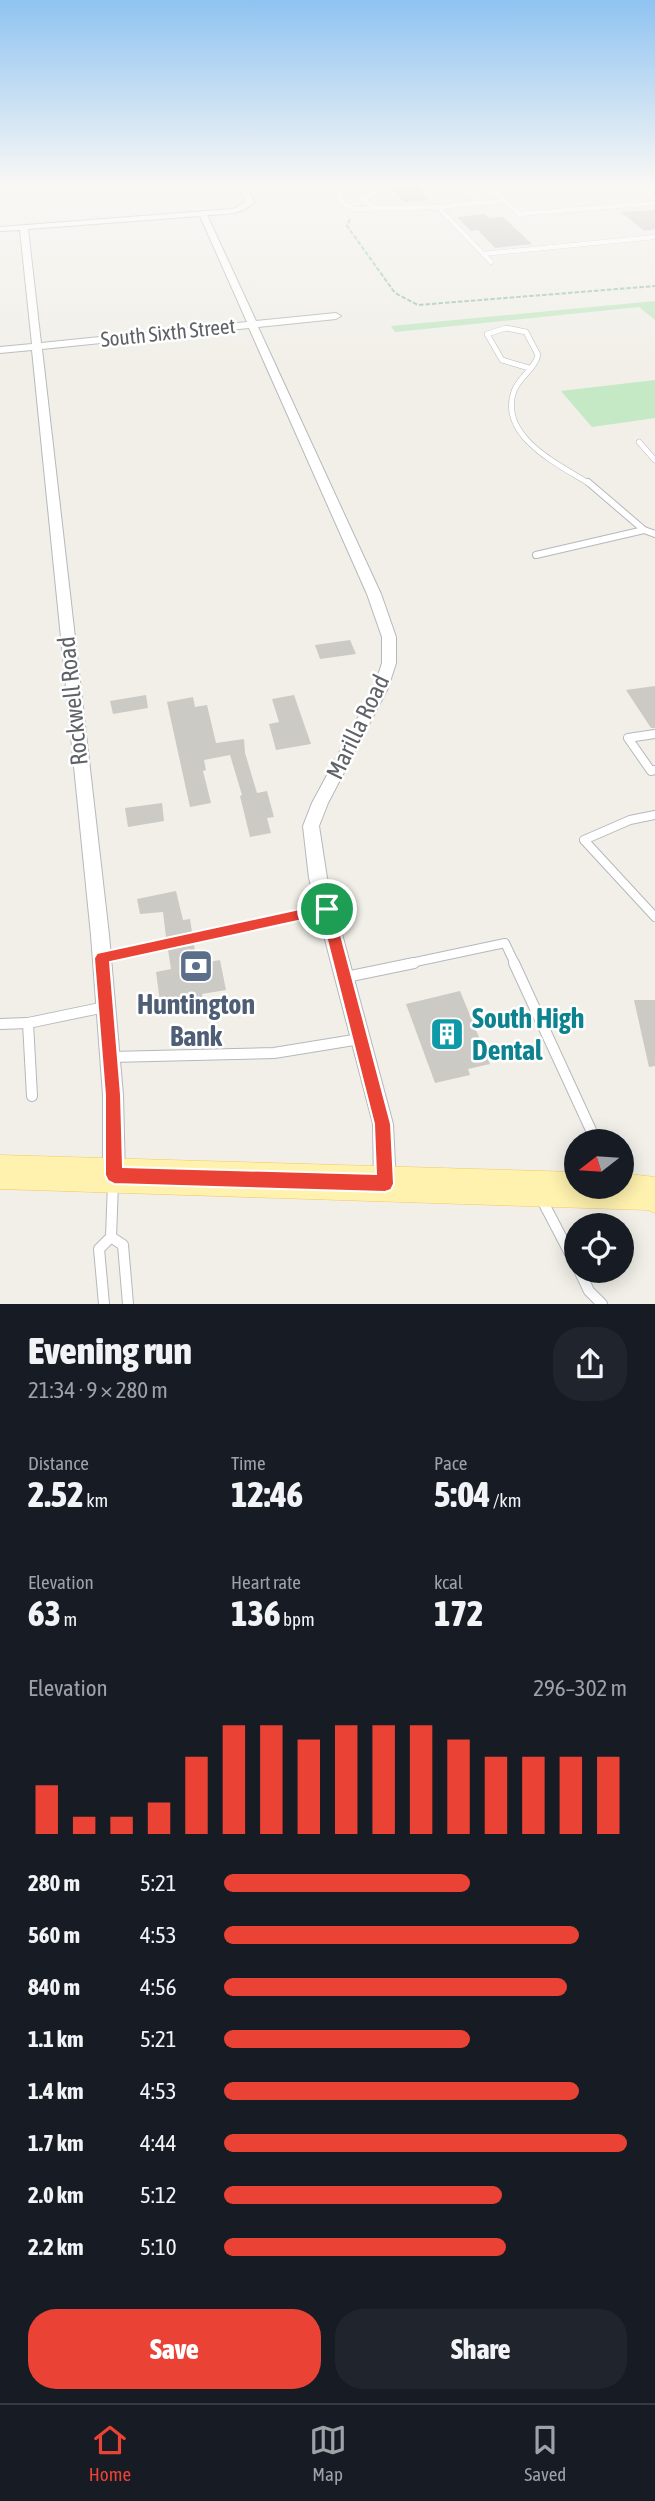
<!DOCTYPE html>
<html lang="en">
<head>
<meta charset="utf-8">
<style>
	:root { --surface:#171b24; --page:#20242c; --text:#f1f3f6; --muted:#9ea1a6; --line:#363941; --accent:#ea4335 }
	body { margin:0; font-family:"Asap Condensed",sans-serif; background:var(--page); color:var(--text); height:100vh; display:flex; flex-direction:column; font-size:26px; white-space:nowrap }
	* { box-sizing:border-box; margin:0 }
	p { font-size:23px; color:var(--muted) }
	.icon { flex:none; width:38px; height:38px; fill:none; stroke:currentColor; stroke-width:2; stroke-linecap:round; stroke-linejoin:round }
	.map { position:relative; height:1304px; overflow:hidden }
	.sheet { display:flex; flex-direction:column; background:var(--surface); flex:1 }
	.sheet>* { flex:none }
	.needle { width:46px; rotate:253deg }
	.buttons { position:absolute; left:564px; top:1129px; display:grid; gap:14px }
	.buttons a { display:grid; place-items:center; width:70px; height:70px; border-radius:50%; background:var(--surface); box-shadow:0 4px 18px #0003; font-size:35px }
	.pin { position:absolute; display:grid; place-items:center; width:60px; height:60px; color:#fff; margin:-30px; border:4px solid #fff; border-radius:50%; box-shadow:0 2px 7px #0007 }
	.round { display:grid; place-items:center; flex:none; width:74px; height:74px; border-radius:28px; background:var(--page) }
	.summary { display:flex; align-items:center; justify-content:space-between; height:119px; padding:0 28px }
	h1 { font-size:38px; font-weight:800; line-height:52px }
	.figures { display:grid; grid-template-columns:repeat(3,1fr); gap:10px; height:119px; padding:7px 28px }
	.figures div { display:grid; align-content:center }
	.figures b { font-size:35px; font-weight:800 }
	.figures small { font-size:19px; font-weight:400 }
	.figures p { font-size:19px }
	.chart { height:196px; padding:14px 28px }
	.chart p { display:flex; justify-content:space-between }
	.chart svg { width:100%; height:126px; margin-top:7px; stroke:var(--accent); stroke-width:6 }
	.button { display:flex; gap:14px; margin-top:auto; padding:14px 28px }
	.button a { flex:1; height:80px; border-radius:28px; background:var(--accent); color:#fff; font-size:28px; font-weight:800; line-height:80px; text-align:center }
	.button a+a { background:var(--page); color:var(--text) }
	ul { padding:0 28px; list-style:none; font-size:23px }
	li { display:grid; grid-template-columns:112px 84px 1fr; align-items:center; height:52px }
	li i { height:18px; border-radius:9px; background:var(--accent) }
	.tab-bar { display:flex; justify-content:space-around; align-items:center; height:98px; border-top:2px solid var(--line); background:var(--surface); font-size:19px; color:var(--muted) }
	.tab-bar a { display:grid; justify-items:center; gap:4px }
	.tab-bar .on { color:var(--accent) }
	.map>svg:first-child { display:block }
</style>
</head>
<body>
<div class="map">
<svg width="655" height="1304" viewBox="0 0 655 1304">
	<rect width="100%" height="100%" fill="#f1efe8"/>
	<g fill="#c5e8c5">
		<polygon points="655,301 655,320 639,307 395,332 391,326"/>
		<polygon points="655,380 655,418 592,427 561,391"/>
	</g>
	<g fill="#cccac5">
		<polygon points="389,185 415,185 429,200 404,202"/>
		<polygon points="655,210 655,229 644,231 621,212"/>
		<polygon points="485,214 489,218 503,217 532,244 495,248 478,230 471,231 457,217"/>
		<polygon points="350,640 356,654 320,659 315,645"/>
		<polygon points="655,686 655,728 651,728 626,690"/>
		<polygon points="146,695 148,708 113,714 110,701"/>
		<polygon points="294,695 311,744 276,750 269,724 279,722 272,699"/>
		<polygon points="193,697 195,707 207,705 216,743 244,739 245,753 257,793 267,791 274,817 267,818 271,833 250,837 240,796 242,795 230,755 204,760 206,770 203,771 211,803 190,807 167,702"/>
		<polygon points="162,803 164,821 128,827 125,808"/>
		<polygon points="176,891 183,920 190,919 192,932 166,937 163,912 140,914 137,899"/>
		<polygon points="194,945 197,964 220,960 226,990 202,994 204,1007 162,1016 156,972 171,969 168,950"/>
		<polygon points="460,991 490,1064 468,1069 470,1075 435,1083 406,1004"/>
		<polygon points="634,1000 655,1000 655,1066 649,1067"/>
	</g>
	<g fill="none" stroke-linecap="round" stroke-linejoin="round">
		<g stroke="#b5b8bc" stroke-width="5">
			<g id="service-far4">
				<polyline points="462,185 479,203 438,207 491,262"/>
				<polyline points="637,185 655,198"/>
				<polyline points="336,188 343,204 355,209 438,207"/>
				<polyline points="505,201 519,214 655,203"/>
				<polyline points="479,203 505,201 493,189 544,185"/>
				<polyline points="376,208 362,199 379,191"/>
				<polyline points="483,254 655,237"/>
			</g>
		</g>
		<g stroke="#b5b8bc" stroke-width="6">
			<g id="service-far3">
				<path d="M529,368L502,360L487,334L506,328L526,332L538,355C535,369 519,377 514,391C498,437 560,465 590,484"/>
				<polyline points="639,442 655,460"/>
			</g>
		</g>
		<g stroke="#b5b8bc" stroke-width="8">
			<g id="service-far2">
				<polyline points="588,482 644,530 655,534"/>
				<polyline points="536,555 644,530"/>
			</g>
		</g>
		<g stroke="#b5b8bc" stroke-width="10">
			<g id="service-far1">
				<polyline points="655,734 628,738 651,771 655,770"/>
				<polyline points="655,815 630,820 584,840 655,917"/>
				<polyline points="102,958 326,909"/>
				<polyline points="406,964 505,943 515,964"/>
			</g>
		</g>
		<g stroke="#b5b8bc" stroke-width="12">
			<g id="service">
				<polyline points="514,963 596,1141"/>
				<polyline points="346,977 414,963"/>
				<polyline points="0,1024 28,1023"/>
				<polyline points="111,1057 274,1053 360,1039"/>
				<polyline points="32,1096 28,1023 105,1007"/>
				<polyline points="542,1200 576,1265"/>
				<polyline points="111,1237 123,1245 128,1304"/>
				<polyline points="579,1270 589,1291 602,1304"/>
				<polyline points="104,1304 99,1249 111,1237 113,1183"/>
			</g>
		</g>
		<g stroke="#b5b8bc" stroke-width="2">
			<g id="minor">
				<polygon points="0,185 30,185 0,189"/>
				<path d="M238,185H246L254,202C242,215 224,214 207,215L256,321L336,313L341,316L336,319L258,327L381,594L396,637V663L388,688L328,803L319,826L327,878L393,1124L396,1184L393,1192L385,1195L377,1192L374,1184L373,1124L309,878L303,826L312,803L374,688L382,663V637L367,594L249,328L42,349L109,935L123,1095L125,1175L122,1183L114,1186L106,1183L103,1175V1095L91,935L32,350L0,353V347L32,344L20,230L0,231V227L233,209L246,202ZM200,216L247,322L41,343L28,229Z"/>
			</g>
		</g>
		<g stroke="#f2c960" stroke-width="1">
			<polygon id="primary" points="0,1155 576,1172 576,1186 621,1186 621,1173 655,1177 655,1213 648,1210 0,1189"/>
		</g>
		<polyline stroke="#9cc7a9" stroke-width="2" stroke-dasharray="4.5 2" stroke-linecap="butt" points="350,219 347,226 395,293 418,305 655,286"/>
		<use href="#service-far4" stroke="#fff" stroke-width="4.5"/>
		<use href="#service-far3" stroke="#fff" stroke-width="5"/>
		<use href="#service-far2" stroke="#fff" stroke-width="6"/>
		<use href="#service-far1" stroke="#fff" stroke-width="8"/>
		<use href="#service" stroke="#fff" stroke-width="10"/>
		<use href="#minor" fill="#fff" fill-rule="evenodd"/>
		<use href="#primary" fill="#fff2af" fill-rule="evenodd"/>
	</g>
	<linearGradient id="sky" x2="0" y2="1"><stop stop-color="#8fc3f1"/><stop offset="0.5" stop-color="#f9f8f5"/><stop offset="1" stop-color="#f9f8f5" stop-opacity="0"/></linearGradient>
	<rect width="655" height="368" fill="url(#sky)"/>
	<path fill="#ea4335" stroke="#fff" stroke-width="2" fill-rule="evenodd" d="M327,903L334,909L391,1124L394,1184L391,1190L385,1192L114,1184L108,1181L105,1175V1095L94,958L97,953ZM321,916L374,1124L376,1174L123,1167L121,1095L110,962Z"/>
	<defs>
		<g id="bank-square" transform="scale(1.75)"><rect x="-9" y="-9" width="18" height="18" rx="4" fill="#5c6f8a" stroke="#fff"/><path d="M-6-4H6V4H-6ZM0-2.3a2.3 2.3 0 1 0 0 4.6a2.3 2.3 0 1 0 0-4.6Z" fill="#fff"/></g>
		<g id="building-square" transform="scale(1.75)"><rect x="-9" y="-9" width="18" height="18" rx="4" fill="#0f9aa8" stroke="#fff"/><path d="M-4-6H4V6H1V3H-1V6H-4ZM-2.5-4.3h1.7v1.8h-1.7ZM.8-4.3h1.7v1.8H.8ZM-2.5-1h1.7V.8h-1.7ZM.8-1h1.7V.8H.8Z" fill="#fff"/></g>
	</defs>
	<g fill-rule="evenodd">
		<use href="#bank-square" x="196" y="966"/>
		<use href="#building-square" x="447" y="1034"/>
	</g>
	<g text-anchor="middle" stroke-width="5" stroke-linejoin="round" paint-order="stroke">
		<g font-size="21" fill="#5f6368" stroke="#fff">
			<text transform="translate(168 333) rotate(-6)" y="7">South Sixth Street</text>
		</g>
		<g font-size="24" fill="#5f6368" stroke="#fff">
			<text transform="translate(73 701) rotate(-96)" y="8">Rockwell Road</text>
			<text transform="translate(358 727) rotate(-64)" y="8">Marilla Road</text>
		</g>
		<g font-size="28" font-weight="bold" fill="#4e5e75" stroke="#fff">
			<text x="196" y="1014">Huntington<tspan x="196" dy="32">Bank</tspan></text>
		</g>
		<g font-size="28" font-weight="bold" fill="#0d838f" stroke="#fff" text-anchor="start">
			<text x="472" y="1028">South High<tspan x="472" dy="32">Dental</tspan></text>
		</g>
	</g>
</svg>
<div class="buttons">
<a><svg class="needle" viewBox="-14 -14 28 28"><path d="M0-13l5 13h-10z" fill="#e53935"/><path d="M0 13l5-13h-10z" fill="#9ea1a6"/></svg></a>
<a><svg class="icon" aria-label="locate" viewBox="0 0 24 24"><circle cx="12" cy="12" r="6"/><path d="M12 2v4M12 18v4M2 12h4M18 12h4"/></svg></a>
</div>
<div class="pin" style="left:327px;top:909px;background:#1e9e55"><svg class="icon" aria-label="arrive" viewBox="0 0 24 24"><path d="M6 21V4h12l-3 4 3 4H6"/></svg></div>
</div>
<section class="sheet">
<div class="summary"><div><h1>Evening run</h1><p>21:34 · 9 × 280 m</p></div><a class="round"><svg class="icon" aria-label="share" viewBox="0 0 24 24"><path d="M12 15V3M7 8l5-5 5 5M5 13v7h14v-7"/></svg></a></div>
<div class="figures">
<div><p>Distance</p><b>2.52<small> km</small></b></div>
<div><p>Time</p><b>12:46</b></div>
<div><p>Pace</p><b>5:04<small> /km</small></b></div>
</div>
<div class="figures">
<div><p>Elevation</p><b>63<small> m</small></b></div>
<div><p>Heart rate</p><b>136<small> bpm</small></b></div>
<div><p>kcal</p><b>172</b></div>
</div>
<div class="chart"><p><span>Elevation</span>296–302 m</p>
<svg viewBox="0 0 160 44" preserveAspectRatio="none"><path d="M5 44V27M15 44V38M25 44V38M35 44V33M45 44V17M55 44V6M65 44V6M75 44V11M85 44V6M95 44V6M105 44V6M115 44V11M125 44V17M135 44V17M145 44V17M155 44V17"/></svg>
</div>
<ul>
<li><b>280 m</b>5:21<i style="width:61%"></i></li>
<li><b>560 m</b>4:53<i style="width:88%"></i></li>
<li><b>840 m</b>4:56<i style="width:85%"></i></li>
<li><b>1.1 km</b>5:21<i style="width:61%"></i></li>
<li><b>1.4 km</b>4:53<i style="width:88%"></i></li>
<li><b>1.7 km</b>4:44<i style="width:100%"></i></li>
<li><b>2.0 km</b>5:12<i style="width:69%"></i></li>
<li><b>2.2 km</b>5:10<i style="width:70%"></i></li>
</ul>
<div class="button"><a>Save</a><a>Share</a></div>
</section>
<nav class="tab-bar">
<a class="on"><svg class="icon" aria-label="home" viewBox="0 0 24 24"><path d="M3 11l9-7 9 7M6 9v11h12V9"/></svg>Home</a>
<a><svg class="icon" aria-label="map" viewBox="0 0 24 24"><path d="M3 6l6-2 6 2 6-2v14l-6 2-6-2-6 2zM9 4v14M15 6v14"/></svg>Map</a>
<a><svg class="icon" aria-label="saved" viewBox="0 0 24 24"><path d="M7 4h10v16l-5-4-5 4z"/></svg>Saved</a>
</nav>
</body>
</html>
